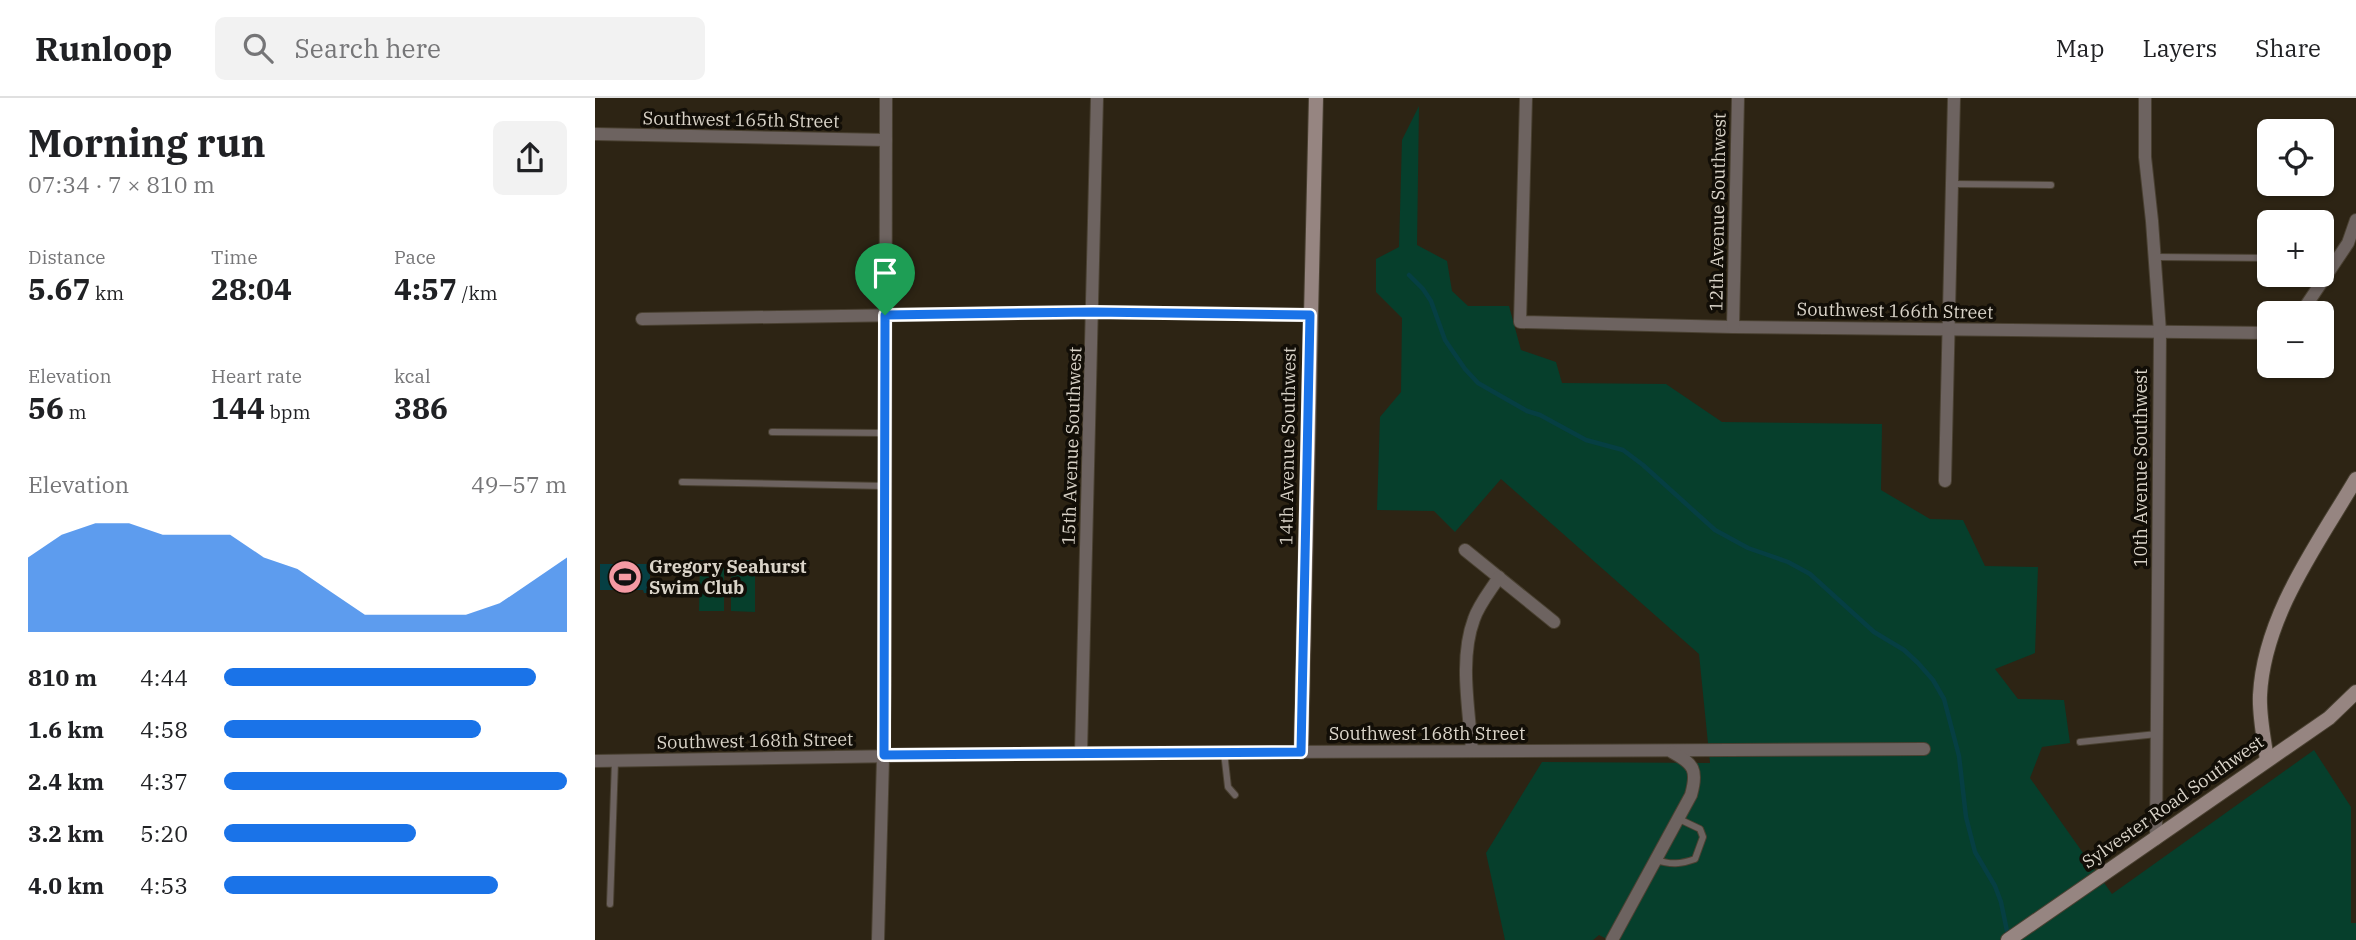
<!DOCTYPE html>
<html lang="en">
<head>
<meta charset="utf-8">
<style>
	:root { --surface:#fff; --page:#f2f2f2; --text:#202124; --muted:#757577; --line:#e0e0e0; --accent:#1a73e8 }
	body { margin:0; font-family:"IBM Plex Serif",serif; background:var(--page); color:var(--text); height:100vh; display:flex; flex-direction:column; font-size:26px; white-space:nowrap }
	* { box-sizing:border-box; margin:0 }
	p { font-size:23px; color:var(--muted) }
	.icon { flex:none; width:38px; height:38px; fill:none; stroke:currentColor; stroke-width:2; stroke-linecap:round; stroke-linejoin:round }
	.map { position:relative; flex:1; overflow:hidden }
	.details { display:flex; flex-direction:column; background:var(--surface); width:595px }
	.details>* { flex:none }
	.buttons { position:absolute; left:1662px; top:21px; display:grid; gap:14px }
	.buttons a { display:grid; place-items:center; width:77px; height:77px; border-radius:10px; background:var(--surface); box-shadow:0 2px 5px #0004; font-size:35px }
	.pin { position:absolute; display:grid; place-items:center; width:60px; height:60px; color:#fff; margin:-72px -30px; border-radius:50% 50% 50% 0; rotate:-45deg; box-shadow:0 0 7px #0007 }
	.pin .icon { rotate:45deg }
	.round { display:grid; place-items:center; flex:none; width:74px; height:74px; border-radius:10px; background:var(--page) }
	.head { display:flex; align-items:center; justify-content:space-between; height:119px; padding:0 28px }
	h1 { font-size:38px; font-weight:700; line-height:52px }
	.figures { display:grid; grid-template-columns:repeat(3,1fr); gap:10px; height:119px; padding:7px 28px }
	.figures div { display:grid; align-content:center }
	.figures b { font-size:30px; font-weight:700 }
	.figures small { font-size:19px; font-weight:400 }
	.figures p { font-size:19px }
	.chart { height:196px; padding:14px 28px }
	.chart p { display:flex; justify-content:space-between }
	.chart svg { width:100%; height:126px; margin-top:7px; fill:var(--accent); opacity:.7 }
	ul { padding:0 28px; list-style:none; font-size:23px }
	li { display:grid; grid-template-columns:112px 84px 1fr; align-items:center; height:52px }
	li i { height:18px; border-radius:9px; background:var(--accent) }
	header { display:flex; align-items:center; gap:42px; box-sizing:border-box; height:98px; padding:0 35px; background:var(--surface); border-bottom:2px solid var(--line) }
	header strong { font-size:33px }
	nav { display:flex; gap:38px; margin-inline-start:auto; font-size:24px }
	.search { width:490px; height:63px; background:var(--page); display:flex; align-items:center; gap:18px; box-sizing:border-box; padding:0 24px; border-radius:10px; color:var(--muted); font-size:26px }
	main { display:flex; flex:1; min-height:0 }
	.map>svg:first-child { display:block }
</style>
</head>
<body>
<header>
<strong>Runloop</strong>
<div class="search"><svg class="icon" aria-label="search" viewBox="0 0 24 24"><circle cx="10" cy="10" r="6"/><path d="M15 15l6 6"/></svg>Search here</div>
<nav><a>Map</a><a>Layers</a><a>Share</a></nav>
</header>
<main>
<section class="details">
<div class="head"><div><h1>Morning run</h1><p>07:34 · 7 × 810 m</p></div><a class="round"><svg class="icon" aria-label="share" viewBox="0 0 24 24"><path d="M12 15V3M7 8l5-5 5 5M5 13v7h14v-7"/></svg></a></div>
<div class="figures">
<div><p>Distance</p><b>5.67<small> km</small></b></div>
<div><p>Time</p><b>28:04</b></div>
<div><p>Pace</p><b>4:57<small> /km</small></b></div>
</div>
<div class="figures">
<div><p>Elevation</p><b>56<small> m</small></b></div>
<div><p>Heart rate</p><b>144<small> bpm</small></b></div>
<div><p>kcal</p><b>386</b></div>
</div>
<div class="chart"><p><span>Elevation</span>49–57 m</p>
<svg viewBox="0 0 160 44" preserveAspectRatio="none"><path d="M0 44V18L10 10L20 6L30 6L40 10L50 10L60 10L70 18L80 22L90 30L100 38L110 38L120 38L130 38L140 34L150 26L160 18V44z"/></svg>
</div>
<ul>
<li><b>810 m</b>4:44<i style="width:91%"></i></li>
<li><b>1.6 km</b>4:58<i style="width:75%"></i></li>
<li><b>2.4 km</b>4:37<i style="width:100%"></i></li>
<li><b>3.2 km</b>5:20<i style="width:56%"></i></li>
<li><b>4.0 km</b>4:53<i style="width:80%"></i></li>
</ul>
</section>
<div class="map">
<svg width="1761" height="842" viewBox="0 0 1761 842">
	<rect width="100%" height="100%" fill="#2d2414"/>
	<g fill="#063f2c">
		<polygon points="824,8 822,147 852,163 857,193 873,208 914,208 926,252 961,264 967,285 1071,286 1127,324 1287,326 1286,392 1335,421 1368,422 1390,468 1443,469 1440,555 1400,571 1423,601 1469,602 1475,645 1447,649 1435,680 1517,796 1719,652 1756,709 1756,825 1761,825 1761,842 1014,842 1004,837 998,842 910,842 891,755 947,664 1115,665 1104,556 906,381 860,434 839,413 782,412 785,319 806,294 807,220 781,194 781,161 804,149 807,42"/>
		<polygon points="105,462 129,462 129,513 104,513"/>
		<polygon points="136,462 160,462 160,514 136,513"/>
	</g>
	<polygon fill="#063f43" points="5,466 55,466 55,495 49,495 48,492 5,492"/>
	<g fill="none" stroke-linecap="round" stroke-linejoin="round">
		<polyline stroke="#063f43" stroke-width="4.5" points="814,177 828,191 836,203 850,242 870,271 883,285 932,313 945,317 991,342 1028,352 1048,367 1120,432 1153,450 1193,464 1215,476 1279,534 1309,552 1323,565 1338,582 1349,601 1364,658 1371,719 1380,754 1400,788 1406,804 1413,838"/>
		<g stroke="#494031" stroke-width="8">
			<g id="lane">
				<polyline points="1357,86 1456,87"/>
				<polyline points="1560,159 1675,160"/>
				<polyline points="177,334 290,335"/>
				<polyline points="87,384 290,388"/>
				<polyline points="1485,644 1562,636"/>
				<polyline points="629,654 633,689 640,697"/>
				<path d="M1061,762C1076,767 1086,766 1100,761L1108,739L1105,731L1084,721"/>
				<polyline points="15,806 20,663"/>
			</g>
		</g>
		<g stroke="#494031" stroke-width="14">
			<g id="street">
				<polyline points="931,0 925,224 1138,229 1675,235"/>
				<polyline points="1550,0 1550,59 1557,123 1565,234 1561,741"/>
				<polyline points="0,36 291,42"/>
				<polyline points="1706,215 1753,145 1761,122"/>
				<polyline points="47,221 498,214 715,217"/>
				<polyline points="1138,229 1143,0"/>
				<polyline points="1350,383 1359,0"/>
				<polyline points="870,452 959,524"/>
				<path d="M877,653C874,611 864,561 879,521C884,506 896,492 904,479"/>
				<polyline points="486,655 502,0"/>
				<polyline points="0,663 486,655 1329,651"/>
				<polyline points="283,842 290,587 291,0"/>
				<path d="M1017,842L1096,697C1103,672 1099,666 1077,654"/>
			</g>
		</g>
		<g stroke="#494031" stroke-width="16">
			<g id="secondary">
				<polyline points="706,654 721,0"/>
				<path d="M1672,662C1669,641 1664,618 1665,597C1669,518 1722,447 1761,381"/>
				<polyline points="1413,842 1734,620 1761,594"/>
			</g>
		</g>
		<use href="#lane" stroke="#6d6360" stroke-width="6"/>
		<use href="#street" stroke="#6d6360" stroke-width="12"/>
		<use href="#secondary" stroke="#968581" stroke-width="14"/>
	</g>
	<g fill="none" stroke-linecap="round" stroke-linejoin="round">
		<g stroke="#fff" stroke-width="14">
			<polygon id="route" points="498,214 715,217 706,654 289,657 290,217"/>
		</g>
		<use href="#route" stroke="#1a73e8" stroke-width="9"/>
	</g>
	<defs>
		<g id="stadium-disc" transform="scale(1.75)"><circle r="9.5" fill="#f49aa4" stroke="#120e07"/><path d="M0-5a6.5 5 0 1 0 0 10a6.5 5 0 1 0 0-10ZM-3.5-1.8h7v3.6h-7Z" fill="#111"/></g>
	</defs>
	<g fill-rule="evenodd">
		<use href="#stadium-disc" x="30" y="479"/>
	</g>
	<g text-anchor="middle" stroke-width="7" stroke-linejoin="round" paint-order="stroke">
		<g font-size="18" fill="#dad4c9" stroke="#120e07">
			<text transform="translate(146 22) rotate(1)" y="6">Southwest 165th Street</text>
			<text transform="translate(1123 114) rotate(-89)" y="6">12th Avenue Southwest</text>
			<text transform="translate(1300 213) rotate(1)" y="6">Southwest 166th Street</text>
			<text transform="translate(477 348) rotate(-88)" y="6">15th Avenue Southwest</text>
			<text transform="translate(693 348) rotate(-89)" y="6">14th Avenue Southwest</text>
			<text transform="translate(1546 370) rotate(-90)" y="6">10th Avenue Southwest</text>
			<text x="832" y="642">Southwest 168th Street</text>
			<text transform="translate(160 643) rotate(-1)" y="6">Southwest 168th Street</text>
			<text transform="translate(1578 704) rotate(-35)" y="6">Sylvester Road Southwest</text>
		</g>
		<g font-size="18" font-weight="bold" fill="#dad4c9" stroke="#120e07" text-anchor="start">
			<text x="54" y="475">Gregory Seahurst<tspan x="54" dy="21">Swim Club</tspan></text>
		</g>
	</g>
</svg>
<div class="buttons">
<a><svg class="icon" aria-label="locate" viewBox="0 0 24 24"><circle cx="12" cy="12" r="6"/><path d="M12 2v4M12 18v4M2 12h4M18 12h4"/></svg></a>
<a>+</a>
<a>−</a>
</div>
<div class="pin" style="left:290px;top:217px;background:#1e9e55"><svg class="icon" aria-label="arrive" viewBox="0 0 24 24"><path d="M6 21V4h12l-3 4 3 4H6"/></svg></div>
</div>
</main>
</body>
</html>
